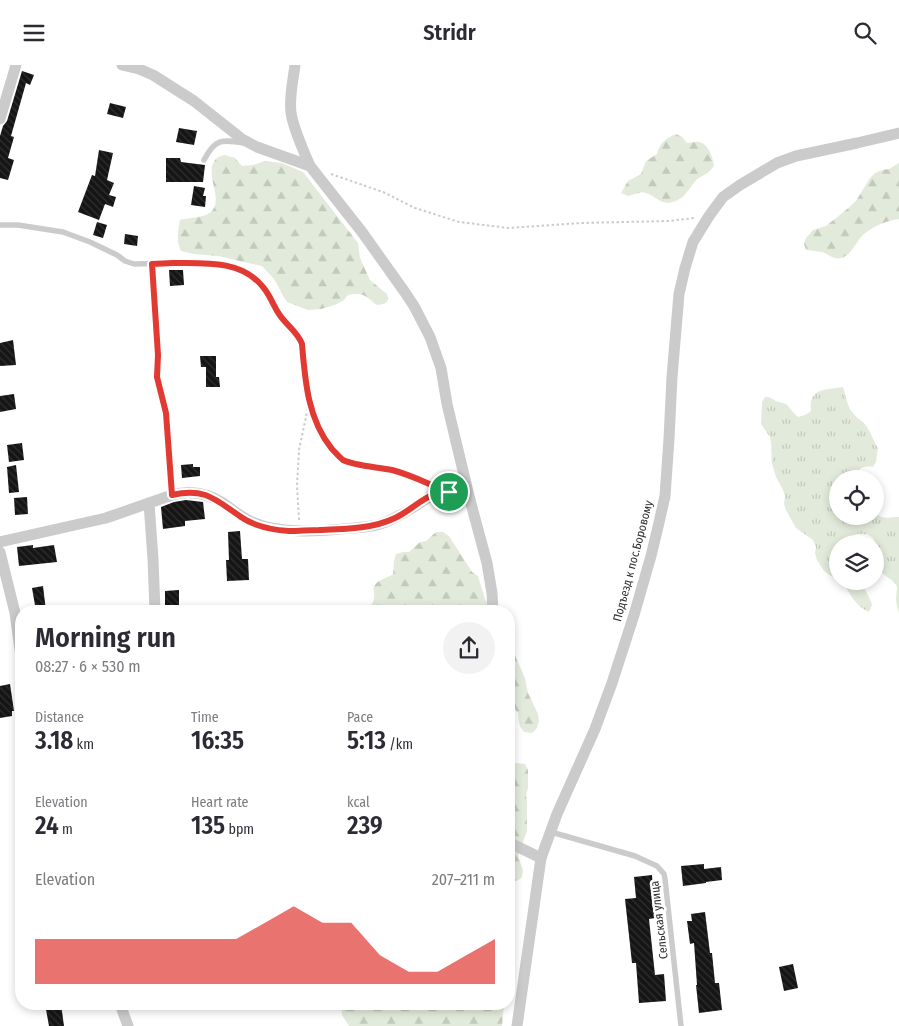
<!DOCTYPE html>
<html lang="en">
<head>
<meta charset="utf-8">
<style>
	:root { --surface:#fff; --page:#f2f2f3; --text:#2b2b33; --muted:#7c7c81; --accent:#e13a33 }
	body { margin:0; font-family:"Fira Sans Condensed",sans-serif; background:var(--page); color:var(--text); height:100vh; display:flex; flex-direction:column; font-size:19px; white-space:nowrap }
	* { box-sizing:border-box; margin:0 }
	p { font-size:16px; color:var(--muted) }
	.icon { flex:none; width:28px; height:28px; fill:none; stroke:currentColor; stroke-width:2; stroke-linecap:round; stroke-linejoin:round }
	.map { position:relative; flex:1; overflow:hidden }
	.drawer { position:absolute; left:15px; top:540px; width:500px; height:405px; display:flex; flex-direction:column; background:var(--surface); border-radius:20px; box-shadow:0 2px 8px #0003 }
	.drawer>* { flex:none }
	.buttons { position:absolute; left:829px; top:405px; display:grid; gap:10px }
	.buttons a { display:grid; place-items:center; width:55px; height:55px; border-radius:50%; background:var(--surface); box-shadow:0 2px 8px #0003; font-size:25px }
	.pin { position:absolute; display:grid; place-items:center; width:42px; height:42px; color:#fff; margin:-21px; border:2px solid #fff; border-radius:50%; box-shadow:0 1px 5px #0007 }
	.round { display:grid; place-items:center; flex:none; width:52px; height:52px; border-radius:26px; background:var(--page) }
	.overview { display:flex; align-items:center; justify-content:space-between; height:85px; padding:0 20px }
	h1 { font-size:28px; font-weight:600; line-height:38px }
	.metrics { display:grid; grid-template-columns:repeat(3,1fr); gap:8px; height:85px; padding:5px 20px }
	.metrics div { display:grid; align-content:center }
	.metrics b { font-size:25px; font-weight:600 }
	.metrics small { font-size:14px; font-weight:400 }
	.metrics p { font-size:14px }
	.chart { height:140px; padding:10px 20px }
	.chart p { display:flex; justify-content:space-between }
	.chart svg { width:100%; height:90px; margin-top:5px; fill:var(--accent); opacity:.7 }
	header { display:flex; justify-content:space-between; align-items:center; height:65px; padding:0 20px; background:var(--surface); font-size:22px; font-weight:600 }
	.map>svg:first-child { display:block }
</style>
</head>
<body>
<header><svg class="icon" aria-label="menu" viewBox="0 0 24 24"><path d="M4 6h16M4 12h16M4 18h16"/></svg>Stridr<svg class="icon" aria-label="search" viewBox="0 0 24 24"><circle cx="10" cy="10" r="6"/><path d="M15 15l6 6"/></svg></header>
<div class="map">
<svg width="899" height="961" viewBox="0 0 899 961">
	<defs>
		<pattern id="grass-tufts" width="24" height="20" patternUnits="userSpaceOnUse" patternTransform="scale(1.25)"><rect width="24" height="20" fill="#e2ebdb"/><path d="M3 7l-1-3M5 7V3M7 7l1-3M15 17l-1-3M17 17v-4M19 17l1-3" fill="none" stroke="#c2cabc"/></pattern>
		<pattern id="forest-firs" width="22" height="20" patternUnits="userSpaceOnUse" patternTransform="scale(1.25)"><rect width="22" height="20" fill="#e2ebdb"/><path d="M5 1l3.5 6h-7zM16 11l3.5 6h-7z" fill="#c2cabc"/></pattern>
		<pattern id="building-back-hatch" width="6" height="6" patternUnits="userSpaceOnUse" patternTransform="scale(1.25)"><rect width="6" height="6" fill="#151515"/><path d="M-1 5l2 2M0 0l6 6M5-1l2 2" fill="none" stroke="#2f2f2f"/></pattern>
	</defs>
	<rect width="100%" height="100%" fill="#fff"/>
	<g fill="url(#grass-tufts)">
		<path d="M843,322C846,330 847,342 853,348C857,354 864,356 867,362C872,369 873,376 878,383L876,397L873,402C861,400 859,404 853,414H838V451H875V448C883,455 889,452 899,452V549C898,544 896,539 896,534C896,530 897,525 897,522C895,514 882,512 878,502C873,487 884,467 856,469L851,473V479H838L837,513L831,511L824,506L817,495L815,488L816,482L813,475L796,463L786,445L784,439L785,431L783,425L776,412L772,399L771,378L770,372L761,359L762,337L765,332C770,332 772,334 776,336C780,338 783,337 787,340C791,344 793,348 798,352L805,350L811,346C808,323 825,325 843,322Z"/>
		<path d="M842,516H861C864,525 870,531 872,540L869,547C854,540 850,528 842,516Z"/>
	</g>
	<g fill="url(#forest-firs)">
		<path d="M676,69L682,72L687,78C690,78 696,76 699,77C709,79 713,93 714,101L709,107L697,114L683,132L676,136L668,138L662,137L649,129L642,127L628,131L621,128L628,116L641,109L646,96L657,89C659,79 666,73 676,69Z"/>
		<path d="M225,90L235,93L242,101L253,100L265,96L282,98L303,107L358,178L360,193L370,215L387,229L388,234L386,238C373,243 375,236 365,231C359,228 354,229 348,230L344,235L335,240L321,244L308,245L287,237L274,214L262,201L218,191L194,189L181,186C176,176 178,166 180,155C188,153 203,152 208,149C228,138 201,107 217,93C219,91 222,91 225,90Z"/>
		<path d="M899,98V154C885,156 870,162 860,173C855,180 850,191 841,193C834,195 828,189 822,187C817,186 811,186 806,185L804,179L806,173L813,165L826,161L846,145L856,136L870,113L875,108L882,105L889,104Z"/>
		<path d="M436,467H443L449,471L472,507L478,511L485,534L493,546H365C370,542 374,538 374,532C375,528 372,524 375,520C379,514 388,513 393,509L394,496L396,489L403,487H409L420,477L426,476Z"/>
		<path d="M509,569L516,593L525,613L528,628L538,649L539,656L537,663L532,668L524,667C519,661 518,656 518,648L514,643L509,645Z"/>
		<polygon points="516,698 525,699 528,705 528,723 526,730 527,737 527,766 518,791 523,805 522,812 517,816 510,814 509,812 509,711 511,703"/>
		<path d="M509,854C518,873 515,890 509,909Z"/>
		<polygon points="341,939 504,939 502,961 349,961 342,950"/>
	</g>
	<g fill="url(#building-back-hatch)">
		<polygon points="22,6 34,10 30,20 26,18 11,71 14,72 8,93 14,95 8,115 0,113 0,71 3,61 7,56"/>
		<polygon points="110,38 126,42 123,53 107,49"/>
		<polygon points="179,63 197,66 194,80 176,77"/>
		<polygon points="99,85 113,88 107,115 114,118 109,130 116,132 113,142 105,139 99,155 78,147 92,110 95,111"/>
		<polygon points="166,93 180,93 181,97 205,100 203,117 166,117"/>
		<polygon points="194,121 205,123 203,131 206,131 205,142 191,140"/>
		<polygon points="97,157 107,160 103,173 93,170"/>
		<polygon points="125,169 138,171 137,181 124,179"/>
		<polygon points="169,205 183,205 184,220 170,221"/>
		<polygon points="13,275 16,300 0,301 0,278"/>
		<polygon points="200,291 216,291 216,312 219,312 220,322 206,322 206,302 201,302"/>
		<polygon points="14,329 16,344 0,347 0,331"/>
		<polygon points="22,378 24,395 9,397 7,380"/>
		<polygon points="193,399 193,402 200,402 200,411 182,413 181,400"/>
		<polygon points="16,400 19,427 9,428 7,402"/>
		<polygon points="27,432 28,449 15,450 14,433"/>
		<polygon points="186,435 203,437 205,454 185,456 185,461 163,464 161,442 174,437"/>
		<polygon points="240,466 242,494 248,494 249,515 227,516 226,495 229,495 228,467"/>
		<polygon points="33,480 33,483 54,480 57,497 19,501 17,482"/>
		<polygon points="43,521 46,546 36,546 32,523"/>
		<polygon points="179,525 179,543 165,544 165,526"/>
		<polygon points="10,619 14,646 12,646 12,651 0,653 0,621"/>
		<polygon points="704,799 704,804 721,802 722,815 706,817 706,818 683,821 681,801"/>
		<polygon points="652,810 655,853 649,854 655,910 664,909 666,936 639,938 636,898 632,898 625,834 636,833 634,812"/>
		<polygon points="705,847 710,888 712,888 715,918 719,918 722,945 699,948 696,920 697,920 694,878 690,879 687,856 692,856 691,849"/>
		<polygon points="793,899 798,923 784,926 779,902"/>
		<polygon points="45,939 61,939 64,961 49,961"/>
	</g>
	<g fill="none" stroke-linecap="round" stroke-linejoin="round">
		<g stroke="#cbcbcb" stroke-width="2" stroke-dasharray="2.5 2.5" stroke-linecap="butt">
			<polyline points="331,109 383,127 415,143 459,157 509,163 581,158 669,156 694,153"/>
			<path d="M213,199C233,201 254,207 266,226C271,234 275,244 281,252C288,262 299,268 302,279C305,314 307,353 330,381C334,386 338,392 344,395C355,401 378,402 392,405C405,409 416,414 428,419"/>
			<polyline points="299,455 297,421 299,385 309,338"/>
		</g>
		<g stroke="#cbcbcb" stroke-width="5.5">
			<path d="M204,95C215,74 221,74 244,78"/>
			<polyline points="0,160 18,160 63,167 90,177 117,190 125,196 134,199 173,198 203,198"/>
			<polyline points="152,199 158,290 157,312 166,348 172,430"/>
			<polyline points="551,767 635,791 657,801 664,809 665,814 681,961"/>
		</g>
		<g stroke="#cbcbcb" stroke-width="11">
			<polyline points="122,0 139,4 153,10 194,36 242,74 257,82 310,101 362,167 404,226 414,241 430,272 441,303 447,339 470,435 487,498 492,528 493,546"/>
			<path d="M295,0C293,16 289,32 291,48C294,66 303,84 310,101"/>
			<polyline points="0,54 16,0"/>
			<polyline points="149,438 153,494 155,546"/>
			<path d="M0,477L106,453L172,430C190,425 207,428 223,438C233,445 241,452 252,457C282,470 322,466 354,463C362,462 370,462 377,460C398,454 416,440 434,429C448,426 457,430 470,435"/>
			<polyline points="0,487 15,548 21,592"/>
			<polyline points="509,774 512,779 541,793"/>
			<polyline points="120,939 128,961"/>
			<polyline points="517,961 541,793 557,749 595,664 612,618 634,550 651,491 658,462 665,431 669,374 672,312 679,229 685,203 693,177 709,151 723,132 740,120 777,98 796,91 857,78 899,68"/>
		</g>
	</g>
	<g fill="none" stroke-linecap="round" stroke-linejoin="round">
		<g stroke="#fff" stroke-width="10">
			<path id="route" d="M173,198C204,198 242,195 263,222C270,230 273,240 279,249C286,260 298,267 302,279C305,316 308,355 332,384C336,388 339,392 343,395C355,401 378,402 392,405C412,410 430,420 449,427C444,428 438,427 434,429C420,435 408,447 395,453C372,464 345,464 319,465C309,465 299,466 289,466C273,465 254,461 241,452C216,435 205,422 172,430L166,348L157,312L158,290L152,199Z"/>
		</g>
		<use href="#route" stroke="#e13a33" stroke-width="6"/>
	</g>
	<g text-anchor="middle" stroke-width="5" stroke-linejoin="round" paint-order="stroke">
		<g font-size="12" fill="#2e2e2e" stroke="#fff">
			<text transform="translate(633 496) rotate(-75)" y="4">Подъезд к пос.Боровому</text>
			<text transform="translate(659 855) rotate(-97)" y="4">Сельская улица</text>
		</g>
	</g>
</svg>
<div class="buttons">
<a><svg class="icon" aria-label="locate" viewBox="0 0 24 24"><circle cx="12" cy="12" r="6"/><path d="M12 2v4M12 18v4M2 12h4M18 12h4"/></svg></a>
<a><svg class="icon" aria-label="layers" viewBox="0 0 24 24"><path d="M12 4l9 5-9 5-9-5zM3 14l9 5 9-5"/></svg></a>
</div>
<div class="pin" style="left:449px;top:427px;background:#1e9e55"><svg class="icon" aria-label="arrive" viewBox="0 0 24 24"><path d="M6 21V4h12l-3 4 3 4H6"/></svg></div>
<section class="drawer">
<div class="overview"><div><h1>Morning run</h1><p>08:27 · 6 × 530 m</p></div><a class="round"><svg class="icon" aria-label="share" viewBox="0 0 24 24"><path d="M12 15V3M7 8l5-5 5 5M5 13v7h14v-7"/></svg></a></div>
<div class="metrics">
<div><p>Distance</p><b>3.18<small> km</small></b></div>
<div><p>Time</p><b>16:35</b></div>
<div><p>Pace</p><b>5:13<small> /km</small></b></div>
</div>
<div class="metrics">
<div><p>Elevation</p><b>24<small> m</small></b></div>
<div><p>Heart rate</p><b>135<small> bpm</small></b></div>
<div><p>kcal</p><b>239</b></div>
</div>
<div class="chart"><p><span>Elevation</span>207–211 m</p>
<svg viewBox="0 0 160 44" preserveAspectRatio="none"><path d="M0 44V22L10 22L20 22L30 22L40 22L50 22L60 22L70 22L80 14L90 6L100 14L110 14L120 30L130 38L140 38L150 30L160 22V44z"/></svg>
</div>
</section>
</div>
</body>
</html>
